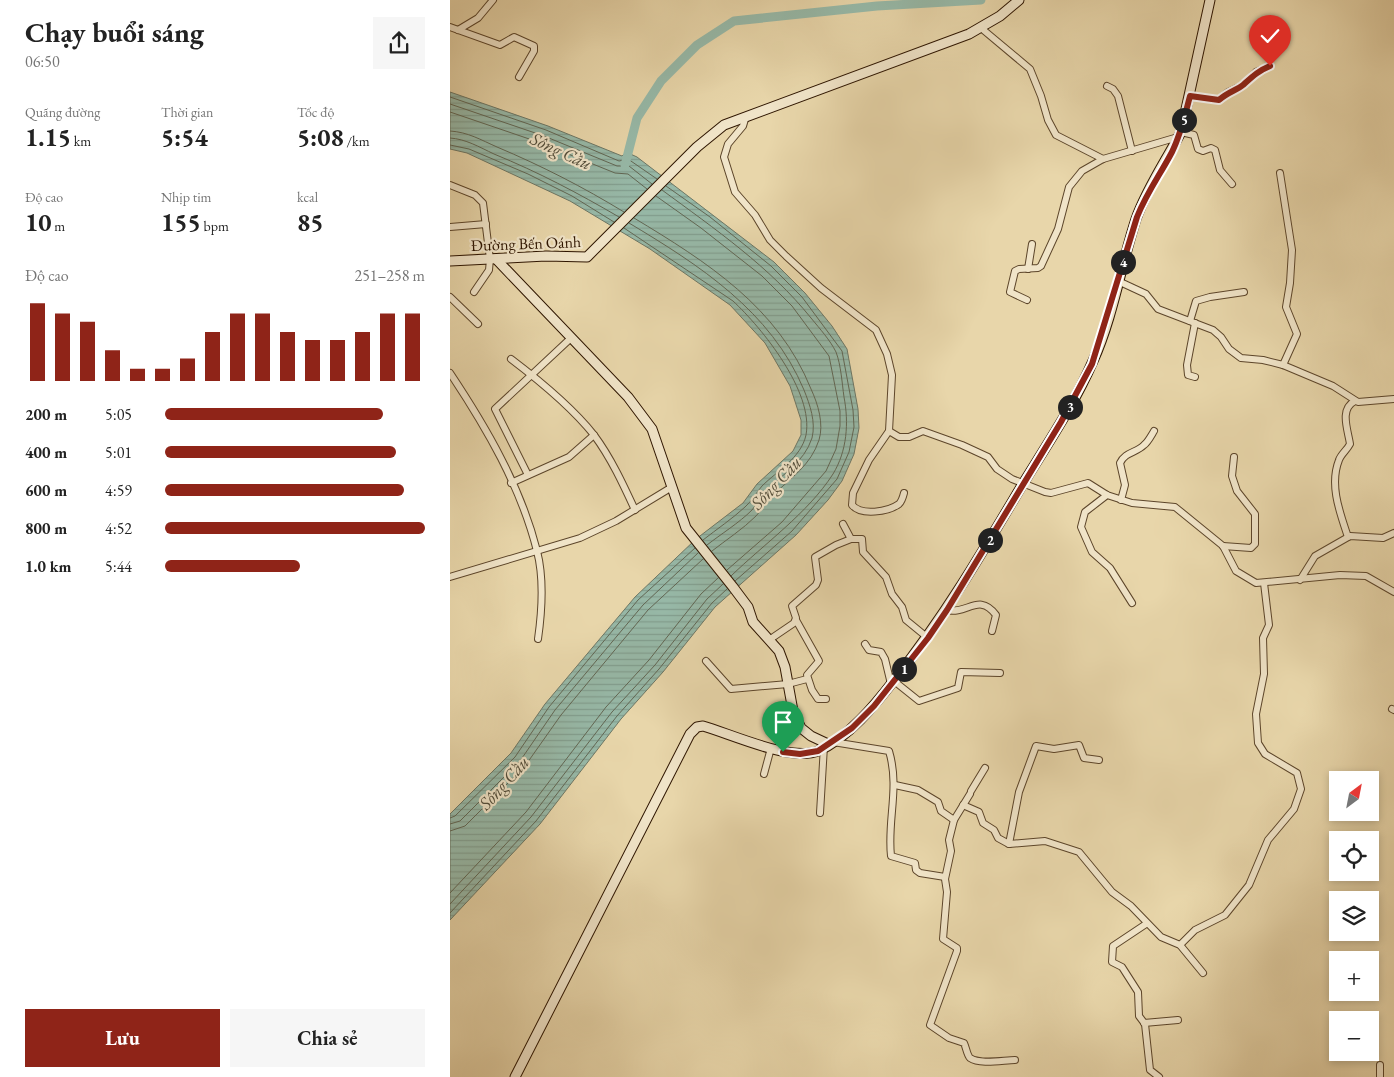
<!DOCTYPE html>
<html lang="vi">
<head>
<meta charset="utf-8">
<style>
	:root { --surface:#fff; --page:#f6f6f6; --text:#222; --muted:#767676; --accent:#8f2418 }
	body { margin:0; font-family:"EB Garamond",serif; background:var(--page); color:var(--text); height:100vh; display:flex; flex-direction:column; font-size:19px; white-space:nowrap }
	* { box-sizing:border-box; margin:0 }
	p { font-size:16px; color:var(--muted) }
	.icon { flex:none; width:28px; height:28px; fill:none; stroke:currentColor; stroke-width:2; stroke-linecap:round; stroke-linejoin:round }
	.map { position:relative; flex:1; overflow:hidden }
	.drawer { display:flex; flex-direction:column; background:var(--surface); width:450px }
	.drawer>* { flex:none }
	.needle { width:32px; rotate:32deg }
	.tools { position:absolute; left:879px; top:771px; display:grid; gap:10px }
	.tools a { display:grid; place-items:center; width:50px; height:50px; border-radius:0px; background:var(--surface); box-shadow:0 2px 8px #0003; font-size:25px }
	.pin { position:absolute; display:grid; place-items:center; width:42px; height:42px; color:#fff; margin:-51px -21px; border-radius:50% 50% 50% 0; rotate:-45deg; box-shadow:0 0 5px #0007 }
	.pin .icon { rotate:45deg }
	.km { position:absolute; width:25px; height:25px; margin:-12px; border-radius:50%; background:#222; color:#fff; font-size:14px; line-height:25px; text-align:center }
	.round { display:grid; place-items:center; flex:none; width:52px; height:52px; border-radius:0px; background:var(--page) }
	.headline { display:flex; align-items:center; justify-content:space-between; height:85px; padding:0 25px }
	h1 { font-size:28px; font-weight:700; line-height:38px }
	.figures { display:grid; grid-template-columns:repeat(3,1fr); gap:8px; height:85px; padding:5px 25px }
	.figures div { display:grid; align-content:center }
	.figures b { font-size:25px; font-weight:700 }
	.figures small { font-size:14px; font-weight:400 }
	.figures p { font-size:14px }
	.chart { height:140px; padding:10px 25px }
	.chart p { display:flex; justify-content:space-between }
	.chart svg { width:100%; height:90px; margin-top:5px; stroke:var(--accent); stroke-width:6 }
	.button { display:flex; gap:10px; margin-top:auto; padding:10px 25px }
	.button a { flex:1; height:58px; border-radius:0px; background:var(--accent); color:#fff; font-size:20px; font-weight:700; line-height:58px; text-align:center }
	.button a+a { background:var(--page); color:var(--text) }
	ul { padding:0 25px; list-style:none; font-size:16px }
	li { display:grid; grid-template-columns:80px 60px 1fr; align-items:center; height:38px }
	li i { height:12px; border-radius:6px; background:var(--accent) }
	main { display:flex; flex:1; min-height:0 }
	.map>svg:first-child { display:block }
</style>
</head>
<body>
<main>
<section class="drawer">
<div class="headline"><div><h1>Chạy buổi sáng</h1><p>06:50</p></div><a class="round"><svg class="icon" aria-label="share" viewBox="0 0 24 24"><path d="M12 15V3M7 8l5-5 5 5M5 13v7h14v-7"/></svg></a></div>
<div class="figures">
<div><p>Quãng đường</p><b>1.15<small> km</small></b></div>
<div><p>Thời gian</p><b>5:54</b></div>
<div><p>Tốc độ</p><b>5:08<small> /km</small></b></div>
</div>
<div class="figures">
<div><p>Độ cao</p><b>10<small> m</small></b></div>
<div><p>Nhịp tim</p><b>155<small> bpm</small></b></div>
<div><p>kcal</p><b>85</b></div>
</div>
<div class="chart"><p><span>Độ cao</span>251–258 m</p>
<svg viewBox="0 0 160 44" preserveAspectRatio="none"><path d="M5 44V6M15 44V11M25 44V15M35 44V29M45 44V38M55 44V38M65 44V33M75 44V20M85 44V11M95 44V11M105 44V20M115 44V24M125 44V24M135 44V20M145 44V11M155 44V11"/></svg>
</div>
<ul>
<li><b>200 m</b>5:05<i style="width:84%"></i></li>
<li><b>400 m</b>5:01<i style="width:89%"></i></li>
<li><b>600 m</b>4:59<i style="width:92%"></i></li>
<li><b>800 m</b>4:52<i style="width:100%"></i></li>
<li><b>1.0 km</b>5:44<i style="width:52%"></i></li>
</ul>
<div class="button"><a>Lưu</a><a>Chia sẻ</a></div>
</section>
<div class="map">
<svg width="944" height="1077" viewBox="0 0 944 1077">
	<defs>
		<pattern id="water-rules" width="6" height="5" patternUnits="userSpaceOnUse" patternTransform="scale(1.25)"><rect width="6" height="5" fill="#97b9a8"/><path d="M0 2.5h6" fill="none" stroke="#829e8f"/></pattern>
	</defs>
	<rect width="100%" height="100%" fill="#e8d6aa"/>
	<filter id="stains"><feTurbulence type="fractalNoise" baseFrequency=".004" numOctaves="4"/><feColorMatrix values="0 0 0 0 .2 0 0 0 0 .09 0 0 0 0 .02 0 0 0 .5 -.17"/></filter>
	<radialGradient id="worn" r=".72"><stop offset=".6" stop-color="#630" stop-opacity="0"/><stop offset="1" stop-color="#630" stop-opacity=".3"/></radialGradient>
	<polygon fill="url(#water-rules)" stroke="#6d7765" points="0,92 98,126 172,156 176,152 187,157 324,262 355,293 382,326 397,349 408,409 409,428 404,454 392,481 378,500 346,535 265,607 213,672 171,719 90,824 0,920 0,814 61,753 95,704 185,597 246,539 293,503 307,484 343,451 351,435 351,420 340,386 315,343 280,305 200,249 120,201 17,153 0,149"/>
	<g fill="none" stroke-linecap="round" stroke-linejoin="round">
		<g stroke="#626754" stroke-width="1">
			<polyline points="0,97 96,130 169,161 178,159 207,179"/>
			<polyline points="0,104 94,136 167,166 179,166 202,184"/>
			<polyline points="0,112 91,143 165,173 178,174 197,189"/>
			<path d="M0,131C18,132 31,140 47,147C92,166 133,187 174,212"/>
			<path d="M0,138C16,139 29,147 44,154C88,172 128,193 169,217"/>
			<polyline points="0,145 19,149 78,174 122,196 164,222"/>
			<polyline points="216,186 260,217 321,266 352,297 392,351 403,410 404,427 399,452 387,479 342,531 285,581"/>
			<path d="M212,190C265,229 320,267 361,318C370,329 380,340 386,352C391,365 392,383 394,397C399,423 397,451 383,474C358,513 314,544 281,576"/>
			<polyline points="206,196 251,228 312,276 342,306 379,356 390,411 390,426 386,449 376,471 332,522 277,570"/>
			<path d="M184,218C257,262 328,307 361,389C368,404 374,424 369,440C361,465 341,478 323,495C316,501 313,509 306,516C293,529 276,540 262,551"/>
			<path d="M179,223C249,265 321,311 354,390C360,405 366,422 362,438C354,463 332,474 315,492C310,497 307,504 302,510C289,523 271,534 257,545"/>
			<path d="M174,228L283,301C312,328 364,392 356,435C351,458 327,471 312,486C306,493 302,501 295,507C282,519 267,529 253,540"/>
			<polyline points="0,818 5,816 65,757 99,707 188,600 245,548"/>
			<polyline points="0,824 10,821 70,761 105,710 193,605 248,553"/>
			<polyline points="0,831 15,826 75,766 111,715 198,610 253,559"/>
			<polyline points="0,893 76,812 156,707 199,660 251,594 268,578"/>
			<polyline points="0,904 81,817 162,712 205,665 257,599 273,584"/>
			<polyline points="0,913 86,821 167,716 209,669 262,603 277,589"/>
		</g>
		<polyline stroke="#97b9a8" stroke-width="9" points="175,165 187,118 211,81 247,45 284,21 427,6 531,0"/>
		<g stroke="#5c452a" stroke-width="8">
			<g id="street">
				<polyline points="0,27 50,45 64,37 84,46 84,51 69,77"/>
				<polyline points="531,28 580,69 591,96 598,120 606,135 653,159"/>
				<polyline points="8,30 28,18 43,0"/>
				<polyline points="657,86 663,89 668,96 682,151"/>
				<polyline points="740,96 768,100 778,92 793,85 806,72 820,66"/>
				<path d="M296,116L293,126L278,144L274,157L285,192L305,215L320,240L336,256L371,288L426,330L437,354L442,375L439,431L419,460L403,493L402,505C411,516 438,512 449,504C452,501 453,497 454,493"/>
				<polyline points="731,132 744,135 748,149 753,151 761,148 765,150 770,170 782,184"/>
				<polyline points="830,173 842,250 840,283 836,307 847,334 833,365"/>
				<polyline points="0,185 25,195 33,203 40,259 39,270 24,292"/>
				<polyline points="0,227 36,224"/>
				<polyline points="578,269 582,244"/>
				<polyline points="668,281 696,294 708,309 763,330 771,337 779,349 791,358 813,360 833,365 883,386 908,402 944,399"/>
				<polyline points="0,297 28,324"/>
				<polyline points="577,300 560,292 565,271 569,269 588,268 591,266 608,229 619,187 632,171 653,159 728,137"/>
				<polyline points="740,321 746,301 760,297 794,292"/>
				<path d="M61,359C90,381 121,406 144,435C161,458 173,484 185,510"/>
				<path d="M0,373C36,427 71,487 87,551C94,578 92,611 88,639"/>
				<polyline points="745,377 738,375 737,365 745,323"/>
				<polyline points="439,431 449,437 459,437 473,431 512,445 538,457 547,469 562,479 595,492 601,493 638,483 657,495 682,503 725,507 773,546 786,571 806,583 890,575 916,576 944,592"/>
				<polyline points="78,475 45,409 121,338"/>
				<polyline points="61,483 119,457 144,435"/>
				<polyline points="657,495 635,512 631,527 642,552 660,568 682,603"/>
				<path d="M671,500L675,485L670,463C675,452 686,453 694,445C698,442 701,436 704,431"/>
				<polyline points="393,524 401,539 412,539 413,552 436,577 442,594 452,607 456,620 478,638"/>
				<path d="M898,537C890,513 879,485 889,460C891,454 897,450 900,444C898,430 889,409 905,401"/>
				<polyline points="773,546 801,548 805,544 805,514 787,491 782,476 784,457"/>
				<polyline points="0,577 130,538 166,521 222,487"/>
				<polyline points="850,580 865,556 900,536 933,538 944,533"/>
				<path d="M497,610C517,615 529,592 546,615L542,631"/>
				<polyline points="346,620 369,661 357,675 362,690 368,699 376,699"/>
				<polyline points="319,640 344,623 346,618 342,606 366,585 368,580 365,557 386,545 401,539"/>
				<polyline points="415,644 419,650 431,652 435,659 441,684"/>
				<polyline points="256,661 281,689 338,684 357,679"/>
				<polyline points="444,681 469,701 508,688 511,672 550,673"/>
				<polyline points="942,709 944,710"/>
				<path d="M383,742L439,751C450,788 437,820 441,856L465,863L466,870L470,873L495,877"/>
				<polyline points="314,774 321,748"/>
				<polyline points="445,785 468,790 488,802 491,811 504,820"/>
				<polyline points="521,791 535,768"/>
				<path d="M520,794L504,820L499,840L501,851L495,879L497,892L493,939L507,948V951L480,1025L499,1038L514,1043C516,1047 517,1055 520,1058C530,1065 554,1060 565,1060"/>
				<polyline points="513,805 529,812 533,823 544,830 548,838 559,844 595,841 629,852 662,892 681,906 711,937 730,945 753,973"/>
				<polyline points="370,813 374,746"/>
				<polyline points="559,844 569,792 586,746 604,749 629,745 634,758 649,760"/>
				<polyline points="696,924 663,946 662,962 672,967 688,992 689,1016 695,1024 700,1070 709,1077"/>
				<polyline points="730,945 745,930 775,915 799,885 818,840 844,809 851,789 847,773 815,754 808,743 806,714 814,674 813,638 819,625 814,583"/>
				<polyline points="694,1023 728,1020"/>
				<polyline points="930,1077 930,1065"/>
			</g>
		</g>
		<g stroke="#2e1500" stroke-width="11">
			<g id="secondary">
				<polyline points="46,259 178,397 202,429 236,528 283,587 298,607 303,622 329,651 335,667 343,711 351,728 361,736 378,744"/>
				<polyline points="0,261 96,256 137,257 247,147 274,125 519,34 550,16 569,0"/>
				<path d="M65,1077L240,734L247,727L253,726C281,734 341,762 368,751C398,738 425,705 445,679C493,619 532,553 571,487C596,446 624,405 643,361C663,317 671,265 686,219C697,188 716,161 731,132L760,0"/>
			</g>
		</g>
		<use href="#street" stroke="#f0e4c8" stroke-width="6"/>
		<use href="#secondary" stroke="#f0e4c8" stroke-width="9"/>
	</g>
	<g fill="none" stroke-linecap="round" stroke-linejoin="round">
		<g stroke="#fff" stroke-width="10">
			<path id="route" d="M333,752L350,754L368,751L402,728L424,706L478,638L497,610L611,422L642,364L687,217C697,192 710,175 722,152C731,134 735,115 740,96L769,100C778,92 787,90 793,85C803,76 808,71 820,66"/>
		</g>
		<use href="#route" stroke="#8f2418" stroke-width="6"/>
	</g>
	<g text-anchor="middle" stroke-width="4.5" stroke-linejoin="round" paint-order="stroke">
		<g font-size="16" fill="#2e1500" stroke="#f0e4c8">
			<text transform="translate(76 243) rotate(-2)" y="6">Đường Bến Oánh</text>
		</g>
		<g font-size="18" font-style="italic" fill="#534e3b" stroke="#f0e4c8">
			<text transform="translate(111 151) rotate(25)" y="6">Sông Cầu</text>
			<text transform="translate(326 483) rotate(-47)" y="6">Sông Cầu</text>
			<text transform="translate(54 783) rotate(-48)" y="6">Sông Cầu</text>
		</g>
	</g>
	<rect width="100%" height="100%" filter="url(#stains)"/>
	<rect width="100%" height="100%" fill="url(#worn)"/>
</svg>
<div class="tools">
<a><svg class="needle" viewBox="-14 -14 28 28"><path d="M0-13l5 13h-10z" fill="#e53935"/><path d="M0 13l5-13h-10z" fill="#767676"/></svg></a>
<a><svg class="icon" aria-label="locate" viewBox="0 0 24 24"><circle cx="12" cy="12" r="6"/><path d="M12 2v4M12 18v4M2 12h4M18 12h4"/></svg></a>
<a><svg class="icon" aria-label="layers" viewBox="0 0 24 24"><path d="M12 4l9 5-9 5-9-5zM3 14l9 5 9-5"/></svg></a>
<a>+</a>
<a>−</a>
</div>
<div class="pin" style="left:333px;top:752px;background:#1e9e55"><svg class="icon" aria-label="arrive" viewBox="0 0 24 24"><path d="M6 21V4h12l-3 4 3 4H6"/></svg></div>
<div class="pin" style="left:820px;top:66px;background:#d93025"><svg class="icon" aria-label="check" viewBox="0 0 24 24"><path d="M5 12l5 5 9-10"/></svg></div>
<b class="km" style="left:454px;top:669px">1</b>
<b class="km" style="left:540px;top:540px">2</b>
<b class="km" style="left:620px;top:407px">3</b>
<b class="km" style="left:673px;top:262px">4</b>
<b class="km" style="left:734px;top:120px">5</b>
</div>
</main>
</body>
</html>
